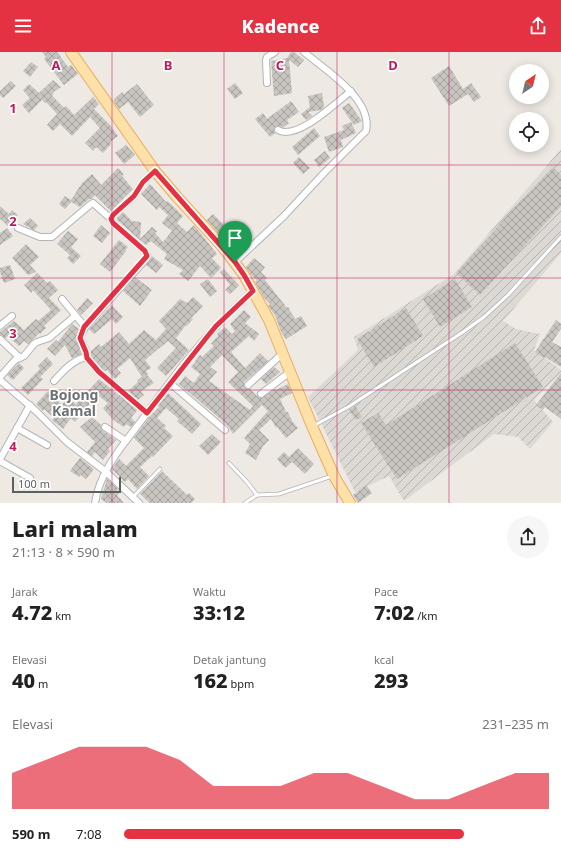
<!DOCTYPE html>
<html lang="id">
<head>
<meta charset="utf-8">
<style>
	:root { --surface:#fff; --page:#f6f6f6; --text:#222; --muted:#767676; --accent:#e53243 }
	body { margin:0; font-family:"Noto Sans",sans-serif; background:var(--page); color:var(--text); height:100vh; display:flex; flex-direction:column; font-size:15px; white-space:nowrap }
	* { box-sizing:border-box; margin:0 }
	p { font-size:13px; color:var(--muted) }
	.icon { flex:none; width:22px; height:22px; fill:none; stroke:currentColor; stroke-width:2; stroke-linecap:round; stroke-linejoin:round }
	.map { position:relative; height:451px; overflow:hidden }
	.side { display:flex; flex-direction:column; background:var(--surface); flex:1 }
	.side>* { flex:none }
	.needle { width:26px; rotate:35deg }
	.controls { position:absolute; left:509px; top:12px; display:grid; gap:8px }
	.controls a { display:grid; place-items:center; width:40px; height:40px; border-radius:50%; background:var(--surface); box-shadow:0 2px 10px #0003; font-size:20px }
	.scale { position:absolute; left:12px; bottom:10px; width:109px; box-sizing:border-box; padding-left:4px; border:2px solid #5b6063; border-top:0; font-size:11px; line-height:14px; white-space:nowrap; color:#5b6063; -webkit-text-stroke:3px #fff; paint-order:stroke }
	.pin { position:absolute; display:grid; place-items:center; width:34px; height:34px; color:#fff; margin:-41px -17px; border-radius:50% 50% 50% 0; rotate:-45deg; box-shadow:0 0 4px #0007 }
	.pin .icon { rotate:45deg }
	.round { display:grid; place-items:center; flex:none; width:42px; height:42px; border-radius:21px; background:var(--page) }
	.summary { display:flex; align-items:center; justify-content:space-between; height:68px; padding:0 12px }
	h1 { font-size:22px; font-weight:800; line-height:30px }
	.figures { display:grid; grid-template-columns:repeat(3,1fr); gap:6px; height:68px; padding:4px 12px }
	.figures div { display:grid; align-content:center }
	.figures b { font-size:20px; font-weight:800 }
	.figures small { font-size:11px; font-weight:400 }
	.figures p { font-size:11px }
	.chart { height:112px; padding:8px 12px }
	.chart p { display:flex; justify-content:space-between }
	.chart svg { width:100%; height:72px; margin-top:4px; fill:var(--accent); opacity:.7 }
	ul { padding:0 12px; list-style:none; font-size:13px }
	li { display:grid; grid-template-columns:64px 48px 1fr; align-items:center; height:30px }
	li i { height:10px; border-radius:5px; background:var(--accent) }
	header { display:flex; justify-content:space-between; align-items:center; height:52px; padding:0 12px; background:var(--accent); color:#fff; font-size:18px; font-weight:800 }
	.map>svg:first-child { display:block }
</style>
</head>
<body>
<header><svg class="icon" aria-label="menu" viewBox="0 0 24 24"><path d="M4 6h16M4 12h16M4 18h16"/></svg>Kadence<svg class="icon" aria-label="share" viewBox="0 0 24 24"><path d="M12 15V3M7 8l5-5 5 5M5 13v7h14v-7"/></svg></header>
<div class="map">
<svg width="561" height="451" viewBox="0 0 561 451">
	<defs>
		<pattern id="industrial-furrows" width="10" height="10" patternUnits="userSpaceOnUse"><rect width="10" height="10" fill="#dcd9d5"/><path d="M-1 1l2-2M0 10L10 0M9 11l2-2" fill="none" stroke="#b5b3b0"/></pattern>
		<pattern id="building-cross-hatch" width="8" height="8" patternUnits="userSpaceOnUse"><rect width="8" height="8" fill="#c8c4bf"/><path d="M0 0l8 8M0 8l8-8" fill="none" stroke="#a5a39f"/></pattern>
	</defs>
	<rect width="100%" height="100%" fill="#eee9e3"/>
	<polygon fill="url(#industrial-furrows)" points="561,97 561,201 503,269 516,277 540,282 534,298 561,318 561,321 534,348 553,370 530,397 518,385 494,382 404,449 389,424 355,440 308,345 358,298 354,285 454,222"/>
	<g fill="url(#building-cross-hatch)" fill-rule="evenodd">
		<polygon points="42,0 57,0 68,15 71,13 78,22 64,33 44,7 46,5"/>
		<polygon points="291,0 294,0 304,8 298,15 289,8 292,41 274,44 271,9 287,6"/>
		<polygon points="31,10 38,15 30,25 23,19"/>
		<polygon points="449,14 463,37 471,31 481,45 474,50 468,42 449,54 431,26"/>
		<polygon points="53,28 61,35 54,40 52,44 64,56 66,54 74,63 93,45 99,52 94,57 110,73 118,84 110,90 111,92 103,101 96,95 93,99 85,91 100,76 90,65 72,84 60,72 53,79 47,73 57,62 46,50 45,51 42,48 29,61 22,53 30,46 23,38 29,32 39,41"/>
		<polygon points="11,29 16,34 3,46 0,43 0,39"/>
		<polygon points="235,31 243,41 235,47 227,37"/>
		<polygon points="137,32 154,53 140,65 128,50 119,57 113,48 122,40 124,42"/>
		<polygon points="322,41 324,55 321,58 308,60 312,64 306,68 301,62 310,55 308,44"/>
		<polygon points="291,49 299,60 287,68 289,71 284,75 279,74 275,75 274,77 275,81 270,85 255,67 263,61 267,67"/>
		<polygon points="349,51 362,69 354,73 342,56"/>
		<polygon points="351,70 356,81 341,88 343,95 329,100 324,85 344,78 342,74"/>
		<polygon points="314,76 320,84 298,103 292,95"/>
		<polygon points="126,93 135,103 124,112 115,101"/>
		<polygon points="325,99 330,106 319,115 314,108"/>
		<polygon points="299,105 310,116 303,122 293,111"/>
		<polygon points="553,115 561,123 561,154 480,243 456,221 509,162"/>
		<polygon points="118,116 124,122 122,124 133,137 111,159 95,143 92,147 89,147 80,155 71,150 65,157 59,152 65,144 71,148 82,131 92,122 101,133"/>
		<polygon points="150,132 166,150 167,149 172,153 183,164 177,171 187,180 194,173 217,202 212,206 221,216 211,226 200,214 188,229 179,222 183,218 164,207 167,202 151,189 146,193 117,168 117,166 123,160 132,169 141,170 140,187 152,175 157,179 155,181 163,190 172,179 162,171 168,163 159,155 157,158 141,142"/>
		<polygon points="0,154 9,162 12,158 18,163 8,174 0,167"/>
		<polygon points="213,162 243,192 235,200 207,168"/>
		<polygon points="30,166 38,174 34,178 23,172"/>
		<polygon points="101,173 110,181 102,191 93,184"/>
		<polygon points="7,176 13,184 0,193 0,181"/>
		<polygon points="68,179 78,187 71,195 81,204 73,212 67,206 70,203 57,192"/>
		<polygon points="119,188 128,195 125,198 126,199 110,220 100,212"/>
		<polygon points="26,192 39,205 30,213 36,220 28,223 12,206"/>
		<polygon points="152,204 163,213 156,221 146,213"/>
		<polygon points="254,206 265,215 261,220 267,226 265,228 287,256 288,255 295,267 301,264 307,274 286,287 281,280 275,263 268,254 270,252 264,246 255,230 257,228 252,224 246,215"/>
		<polygon points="10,213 15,227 4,231 0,220 0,216"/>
		<polygon points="224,217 239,233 230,242 225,238 230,233 220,220"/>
		<polygon points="37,221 47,231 50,229 58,238 49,246 61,258 44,274 46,276 40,282 39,281 28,292 24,289 19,294 8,284 5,286 0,283 0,280 14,269 24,278 36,267 38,269 51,258 33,238 31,241 24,233"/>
		<polygon points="135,225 152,238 140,254 123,239"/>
		<polygon points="208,227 217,239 210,245 200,232"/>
		<polygon points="455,227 472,255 440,275 423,247"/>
		<polygon points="193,245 203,254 191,266 193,267 187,274 186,273 176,286 189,298 166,324 157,316 176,296 168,289 145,308 151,316 146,319 148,322 147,323 154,331 141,339 144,343 138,348 128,339 138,330 137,328 142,325 130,306 117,317 121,321 115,327 107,318 105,319 102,317 91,304 91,299 99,292 101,295 119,280 129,292 144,278 156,288 166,277 159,269 180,247 187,251"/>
		<polygon points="87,246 93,251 81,263 77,258"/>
		<polygon points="112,253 123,265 116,272 112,267 94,282 89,277"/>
		<polygon points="406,256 423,284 374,315 357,287"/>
		<path d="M244,258L251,265L245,271L259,282L254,289L249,284L231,300L245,316L260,301L268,309L244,330V334L246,337H250L258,345L261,346L275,337L276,338L288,332L292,341L280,347L286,360H288L292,369L298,376L286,386L277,375L276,376L271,367L259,378L269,388L263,394L256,408L245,401L250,392L244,386L268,359L262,353L233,382L228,374L218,365L179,332L185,324L194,331L200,322L191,315L200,303L202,305L214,294L211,291L218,284L217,282L225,275L232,282L235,279L230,272ZM222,303L238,320L228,330L253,354L250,358L209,329L217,320L210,315Z"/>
		<polygon points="556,268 561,272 561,277 552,290 561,295 561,315 545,305 544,306 535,300"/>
		<polygon points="72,272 79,277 76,286 82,302 72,306 65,293 55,304 47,297 56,288 58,290"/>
		<polygon points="515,291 543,335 397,427 361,371 378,361 386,373"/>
		<polygon points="47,305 53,312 40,325 43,327 28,343 21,336 40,317 38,314"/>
		<polygon points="19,311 24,316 13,328 7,323"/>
		<polygon points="274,315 280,320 266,332 261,327"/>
		<polygon points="561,321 561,367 545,355 543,358 536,353"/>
		<polygon points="99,327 137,358 131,366 135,370 131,375 126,372 124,375 113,368 103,356 108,351 99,344 97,345 96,344 75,370 71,366 63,377 52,368 54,366 44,357 43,359 36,352 48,339 62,353 67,346 76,352"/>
		<polygon points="168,341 201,372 192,382 177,369 179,367 166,356 157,366 166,374 164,376 173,384 153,405 152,404 140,415 149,424 137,437 128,427 125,430 112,417 119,407 126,414 144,396 134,386 150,364 159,355 158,354"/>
		<polygon points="355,354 362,365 356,368 349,358"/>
		<polygon points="92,365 101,373 102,378 116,388 108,397 110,399 103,408 95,400 92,404 87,400 95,390 80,375"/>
		<polygon points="212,382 221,390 208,403 199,394"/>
		<polygon points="298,396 314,412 305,422 292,410 285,416 277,407 284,400 289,405"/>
		<polygon points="80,406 94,417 86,427 80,423 79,425 70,419"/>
		<polygon points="162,419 187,443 189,441 195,447 191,451 150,451 140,442"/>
		<polygon points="107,427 118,437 117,438 120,440 117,443 124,451 107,451 101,447"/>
		<polygon points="366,433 372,441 358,451 353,443"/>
	</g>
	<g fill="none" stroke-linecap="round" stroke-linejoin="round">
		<g stroke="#b1b5b8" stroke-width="4.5">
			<g id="lane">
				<polyline points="315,373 348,355 463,280 484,265 508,243 561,185"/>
				<polyline points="229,411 247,430 257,443"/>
				<polyline points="132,446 160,417"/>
				<polyline points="245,451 257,443 279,442 332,424"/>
			</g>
		</g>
		<g stroke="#b1b5b8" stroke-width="8">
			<g id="street">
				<polyline points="267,31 266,8 267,5 275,0"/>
				<path d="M278,78C297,89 337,50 351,39"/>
				<polyline points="111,167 113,163 134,144 143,130 155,119"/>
				<polyline points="18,176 40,185 52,185 91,152 93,151 111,167 113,171 145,199 147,203 146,207 85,275"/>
				<path d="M235,210L284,164L324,121L366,79C373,47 325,18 304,0"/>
				<polyline points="62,247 85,275 80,286 86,299 87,306 99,320 147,361"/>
				<polyline points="0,274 12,264"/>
				<polyline points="0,287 20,306"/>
				<polyline points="0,325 15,308 24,304 34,292 37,290 49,286 75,264"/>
				<polyline points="0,328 37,360 67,390 105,419 139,451"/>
				<path d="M54,329C63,319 73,308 86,305"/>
				<polyline points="170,331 225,378"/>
				<polyline points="248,333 282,302"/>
				<polyline points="261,342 290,320"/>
				<polyline points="105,375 126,389"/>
				<polyline points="17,376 47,393"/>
				<polyline points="0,407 30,353"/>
				<polyline points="0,409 30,426"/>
				<path d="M95,451C100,417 125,391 144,365C167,334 189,303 216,275C227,262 240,251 253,239"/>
			</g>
		</g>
		<g stroke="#eeab5c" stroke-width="12">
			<polyline id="primary" points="71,0 155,119 177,145 222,194 244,223 269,268 312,374 334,424 350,451"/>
		</g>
		<use href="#lane" stroke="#fff" stroke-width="3"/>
		<use href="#street" stroke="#fff" stroke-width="6"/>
		<use href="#primary" stroke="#fde1a9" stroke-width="10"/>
	</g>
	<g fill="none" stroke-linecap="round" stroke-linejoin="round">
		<g stroke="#fff" stroke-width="8">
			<polygon id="route" points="155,119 235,210 244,223 253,239 216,274 207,285 147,361 99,320 87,306 86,300 80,286 84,275 147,204 145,199 113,171 111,167 113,163 134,144 143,130"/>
		</g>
		<use href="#route" stroke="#e53243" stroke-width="5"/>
	</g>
	<path fill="none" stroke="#c2185b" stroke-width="1" stroke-opacity="0.55" d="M112,0V451M224,0V451M337,0V451M449,0V451M0,113H561M0,226H561M0,338H561"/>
	<g text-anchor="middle" stroke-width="3.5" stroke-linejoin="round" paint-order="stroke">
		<g font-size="14" font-weight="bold" fill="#6c7275" stroke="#fff">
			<text x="74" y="348">Bojong<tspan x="74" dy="16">Kamal</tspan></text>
		</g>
	</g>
	<g font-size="13" text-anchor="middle" font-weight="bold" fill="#c2185b" stroke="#fff" stroke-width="3.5" stroke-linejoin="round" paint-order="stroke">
		<text x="56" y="18">A</text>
		<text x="168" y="18">B</text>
		<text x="280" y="18">C</text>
		<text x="393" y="18">D</text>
		<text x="13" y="61">1</text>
		<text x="13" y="174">2</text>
		<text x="13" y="286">3</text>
		<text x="13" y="399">4</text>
	</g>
</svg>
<div class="controls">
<a><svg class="needle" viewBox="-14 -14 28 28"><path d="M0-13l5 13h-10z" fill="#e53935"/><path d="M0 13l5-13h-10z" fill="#767676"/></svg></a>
<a><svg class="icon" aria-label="locate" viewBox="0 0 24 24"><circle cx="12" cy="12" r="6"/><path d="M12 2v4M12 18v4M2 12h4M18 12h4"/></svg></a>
</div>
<div class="scale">100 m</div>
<div class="pin" style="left:235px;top:210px;background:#1e9e55"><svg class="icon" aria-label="arrive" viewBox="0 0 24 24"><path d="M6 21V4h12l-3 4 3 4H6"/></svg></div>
</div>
<section class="side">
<div class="summary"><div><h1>Lari malam</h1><p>21:13 · 8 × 590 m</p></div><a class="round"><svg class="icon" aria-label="share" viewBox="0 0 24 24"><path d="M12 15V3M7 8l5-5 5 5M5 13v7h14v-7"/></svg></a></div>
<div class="figures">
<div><p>Jarak</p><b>4.72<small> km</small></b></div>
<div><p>Waktu</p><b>33:12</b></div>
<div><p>Pace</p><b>7:02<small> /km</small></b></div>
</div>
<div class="figures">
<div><p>Elevasi</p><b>40<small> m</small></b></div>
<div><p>Detak jantung</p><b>162<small> bpm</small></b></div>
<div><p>kcal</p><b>293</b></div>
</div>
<div class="chart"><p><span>Elevasi</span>231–235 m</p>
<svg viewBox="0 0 160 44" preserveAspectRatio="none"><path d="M0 44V22L10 14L20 6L30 6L40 6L50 14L60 30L70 30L80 30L90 22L100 22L110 30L120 38L130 38L140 30L150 22L160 22V44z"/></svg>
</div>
<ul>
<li><b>590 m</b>7:08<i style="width:80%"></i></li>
</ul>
</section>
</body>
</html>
